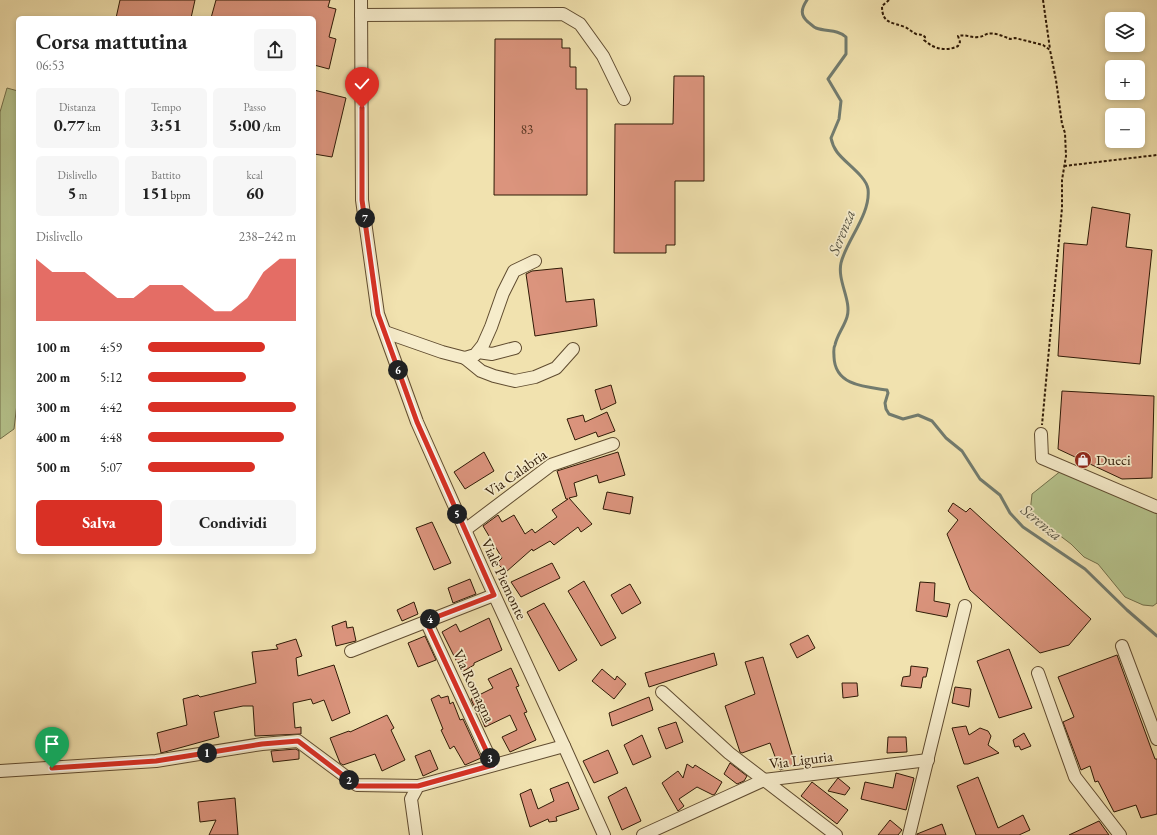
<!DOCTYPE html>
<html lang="it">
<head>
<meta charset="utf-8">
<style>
	:root { --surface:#fff; --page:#f6f6f6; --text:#222; --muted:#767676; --accent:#d93025 }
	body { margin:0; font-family:"EB Garamond",serif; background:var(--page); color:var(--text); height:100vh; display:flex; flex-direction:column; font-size:15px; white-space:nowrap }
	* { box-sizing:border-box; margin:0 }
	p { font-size:13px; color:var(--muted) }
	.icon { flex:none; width:22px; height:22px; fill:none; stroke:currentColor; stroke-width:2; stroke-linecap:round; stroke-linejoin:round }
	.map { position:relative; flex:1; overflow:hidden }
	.panel { position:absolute; left:16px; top:16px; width:300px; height:538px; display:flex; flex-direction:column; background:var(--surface); border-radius:6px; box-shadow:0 2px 6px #0003 }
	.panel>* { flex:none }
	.tools { position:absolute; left:1105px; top:12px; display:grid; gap:8px }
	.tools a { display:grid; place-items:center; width:40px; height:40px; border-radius:6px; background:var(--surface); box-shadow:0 2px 6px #0003; font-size:20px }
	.pin { position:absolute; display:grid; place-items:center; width:34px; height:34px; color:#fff; margin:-41px -17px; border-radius:50% 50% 50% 0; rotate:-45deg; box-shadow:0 0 4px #0007 }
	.pin .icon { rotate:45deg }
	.km { position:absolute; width:20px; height:20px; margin:-10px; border-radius:50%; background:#222; color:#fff; font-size:11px; line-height:20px; text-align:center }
	.round { display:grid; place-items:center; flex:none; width:42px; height:42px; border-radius:6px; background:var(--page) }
	.overview { display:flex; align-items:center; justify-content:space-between; height:68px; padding:0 20px }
	h1 { font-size:22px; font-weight:700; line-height:30px }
	.metrics { display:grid; grid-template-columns:repeat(3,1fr); gap:6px; height:68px; padding:4px 20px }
	.metrics div { display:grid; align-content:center; border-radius:6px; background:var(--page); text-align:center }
	.metrics b { font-size:17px; font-weight:700 }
	.metrics small { font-size:11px; font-weight:400 }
	.metrics p { font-size:11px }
	.chart { height:112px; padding:8px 20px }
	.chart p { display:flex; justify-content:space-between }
	.chart svg { width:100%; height:72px; margin-top:4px; fill:var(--accent); opacity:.7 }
	.primary-button { display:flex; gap:8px; margin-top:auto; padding:8px 20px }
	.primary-button a { flex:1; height:46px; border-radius:6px; background:var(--accent); color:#fff; font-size:16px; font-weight:700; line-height:46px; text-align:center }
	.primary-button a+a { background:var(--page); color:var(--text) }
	ul { padding:0 20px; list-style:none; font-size:13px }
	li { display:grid; grid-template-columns:64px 48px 1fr; align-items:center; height:30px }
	li i { height:10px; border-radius:5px; background:var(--accent) }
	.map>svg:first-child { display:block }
</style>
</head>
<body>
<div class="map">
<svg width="1157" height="835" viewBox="0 0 1157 835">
	<rect width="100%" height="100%" fill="#f1e2af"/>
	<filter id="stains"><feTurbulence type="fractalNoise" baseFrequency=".005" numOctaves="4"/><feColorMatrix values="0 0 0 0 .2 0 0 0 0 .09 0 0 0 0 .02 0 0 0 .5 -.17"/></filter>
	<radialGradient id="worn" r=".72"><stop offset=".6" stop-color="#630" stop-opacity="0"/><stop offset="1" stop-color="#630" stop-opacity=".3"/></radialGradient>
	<g fill="#b6c48d" stroke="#726f4a">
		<polygon points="7,88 18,91 18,395 14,429 0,439 0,112"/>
		<polygon points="1062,470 1157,512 1157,603 1153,606 1143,605 1125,597 1098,564 1084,557 1071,544 1030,513 1032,494"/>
	</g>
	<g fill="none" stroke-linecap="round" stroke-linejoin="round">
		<path stroke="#727b6e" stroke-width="3" d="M807,0C801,9 800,15 808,22C811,24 813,27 816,28C827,32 837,29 846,37V54L828,79L841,101L839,119L831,138C832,143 834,148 837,152C845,163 866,176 868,189C871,214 846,241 841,263C837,281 852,301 847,317C844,327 837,335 835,345C833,348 834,353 834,357C835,386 866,387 887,390L888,393L885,403L886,409L889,414L903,419L918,415L932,421L946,438L962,451L980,479L1000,495L1010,513L1023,527L1085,569L1127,610L1157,636"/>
	</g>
	<g fill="#db947d" stroke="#2f1a06">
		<polygon points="120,0 195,0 191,18 116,18"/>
		<polygon points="216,0 330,0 328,7 336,9 329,37 336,39 329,69 314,65 314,18 211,18"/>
		<polygon points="495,39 562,39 562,48 570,48 570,67 576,67 576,89 587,89 587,195 494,195"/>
		<polygon points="674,76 704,76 704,181 675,181 675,245 666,245 666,253 614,253 615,124 673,124"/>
		<polygon points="314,90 346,98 332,157 314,154"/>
		<polygon points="1092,207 1130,214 1126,247 1152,250 1140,364 1058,356 1064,243 1087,245"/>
		<polygon points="562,268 566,302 594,299 597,326 535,336 526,274 532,271"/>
		<polygon points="611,385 616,403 601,410 595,390"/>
		<polygon points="1062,391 1154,396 1152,478 1122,479 1058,449"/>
		<polygon points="607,412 615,431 598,437 596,432 575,440 567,419 583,415 585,422"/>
		<polygon points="484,452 494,471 465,489 454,472"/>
		<polygon points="618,452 625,475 599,483 597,475 574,483 577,496 569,498 592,524 581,532 578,527 554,545 550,541 533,551 532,549 506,572 497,563 502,558 483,526 498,515 502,522 514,515 525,534 532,529 535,533 557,517 552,510 568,499 566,499 557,471"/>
		<polygon points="607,492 633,497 630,514 603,509"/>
		<polygon points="953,503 966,512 970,508 1091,619 1069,645 1040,653 970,590 947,534 958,520 948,511"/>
		<polygon points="432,522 451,563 434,570 416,528"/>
		<polygon points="552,563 560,578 521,597 511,582"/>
		<polygon points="470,579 476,594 453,603 448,588"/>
		<polygon points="584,581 616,638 601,646 568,591"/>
		<polygon points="920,582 935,583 934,601 950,604 947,617 916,611"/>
		<polygon points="630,584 641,603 622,614 611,595"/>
		<polygon points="414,602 418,614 402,621 397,610"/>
		<polygon points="544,603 577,660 559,671 527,612"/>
		<polygon points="489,618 502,650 474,663 474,665 462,672 442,632 456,624 460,632"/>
		<polygon points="346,621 347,628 353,627 356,641 336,646 332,626"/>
		<polygon points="808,635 815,648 797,658 790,644"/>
		<polygon points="425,636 436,660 418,667 408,643"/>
		<polygon points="296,639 302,656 296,658 298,676 334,665 350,713 332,721 324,700 313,704 311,699 293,703 295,728 301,727 301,734 255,736 253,706 243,706 214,712 219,737 161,753 157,733 187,725 183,699 198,695 200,697 256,683 252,652 278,649 276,645"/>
		<polygon points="1009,649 1032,708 999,718 977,661"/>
		<polygon points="714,653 717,665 649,687 645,673"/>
		<polygon points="1117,655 1155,759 1157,759 1157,814 1141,818 1136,805 1114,812 1098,781 1095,782 1090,766 1081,770 1063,722 1074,717 1058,677"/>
		<polygon points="763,657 795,764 780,770 770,743 742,753 740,752 725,706 755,694 745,662"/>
		<polygon points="911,666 928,668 926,677 923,677 921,688 901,686 903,677 910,676"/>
		<polygon points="511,668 519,686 516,687 527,712 524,713 536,740 510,752 502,737 517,730 510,715 485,727 476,705 474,706 471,699 493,688 488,679"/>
		<polygon points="602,669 615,680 617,676 626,684 614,699 592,681"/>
		<polygon points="842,683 857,683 858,696 843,698"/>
		<polygon points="955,687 971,689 969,707 952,703"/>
		<polygon points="439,695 441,698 448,696 450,704 453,702 460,720 463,719 481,758 465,765 454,746 450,749 441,730 443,729 431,699"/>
		<polygon points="649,697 653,710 612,726 609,713"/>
		<polygon points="387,715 394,728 391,730 405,760 382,771 375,754 343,765 340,763 330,738 349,731 350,732"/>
		<polygon points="676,722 683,742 666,749 658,728"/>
		<polygon points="966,726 969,735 980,728 988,731 991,736 988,745 999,753 968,764 964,764 952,728"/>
		<polygon points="1024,733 1031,746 1021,750 1019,746 1015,747 1013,740"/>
		<polygon points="642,735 651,757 633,765 624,745"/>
		<polygon points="888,737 906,737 907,752 887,753"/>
		<polygon points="296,749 299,751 299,759 273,762 271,751"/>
		<polygon points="430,750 438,769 423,776 415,756"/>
		<polygon points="608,750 618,773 594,783 583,761"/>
		<polygon points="730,763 747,776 744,781 737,784 724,774"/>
		<polygon points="687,764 693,768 695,765 722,782 715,794 713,795 697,787 679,799 684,806 678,811 662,783 678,771 683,778"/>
		<polygon points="896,773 914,778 906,810 861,799 865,782 893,788"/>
		<polygon points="978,777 998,828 1023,815 1030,830 1019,835 976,835 957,786"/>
		<polygon points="838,778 850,788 845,795 828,791"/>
		<polygon points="568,782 579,809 556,817 557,821 549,822 548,819 530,827 520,794 531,789 538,809 554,801 550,789"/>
		<polygon points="812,782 848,810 837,824 801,796"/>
		<polygon points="626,787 641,821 622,830 608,797"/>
		<polygon points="235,798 238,835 209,835 216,820 200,822 198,802"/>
		<polygon points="890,820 902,830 898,835 878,835"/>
		<polygon points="1099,821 1109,835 1069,835"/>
		<polygon points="942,824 946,835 917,835 917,834"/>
	</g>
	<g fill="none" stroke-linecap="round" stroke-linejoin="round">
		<g stroke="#604c30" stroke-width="14">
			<g id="minor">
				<polyline points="361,0 362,200 378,314 417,422 486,577 564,746 604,835"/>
				<polyline points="361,15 563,14 580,24 603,56 624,99"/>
				<polyline points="385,332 442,352 465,358 475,355 483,345 491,327 503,293 514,271 535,261"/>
				<polyline points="478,352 492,354 515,348"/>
				<polyline points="465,358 481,371 494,376 515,381 535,377 556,368 573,349"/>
				<polyline points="1041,434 1042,458 1157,507"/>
				<polyline points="465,530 551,465 613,444"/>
				<polyline points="426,621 493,765"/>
				<polyline points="1122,646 1157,739"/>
				<polyline points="351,651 494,595"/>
				<polyline points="1038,673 1075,777 1120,835"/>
				<polyline points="662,692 729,753 836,835"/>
				<polyline points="0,771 156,761 262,744 298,741 357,785 418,786"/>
				<polyline points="416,835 411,799 418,786 564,746"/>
				<polyline points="643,835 764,780 928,760"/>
				<polyline points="909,835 965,606"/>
			</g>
		</g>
		<g stroke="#2f1a06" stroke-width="2" stroke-dasharray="3 2" stroke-linecap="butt">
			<path d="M889,0L882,6C882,24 892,22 905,27C909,29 912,32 916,34C920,35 922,34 925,37L924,40C934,49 946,52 958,46L960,42L958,36C966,34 971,38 978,37C982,37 984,35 987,34C994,32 1003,36 1010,39L1015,38L1043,45L1050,50L1056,80L1062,124L1065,133L1066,156L1062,180V208L1042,425"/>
			<polyline points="1043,0 1050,49"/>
			<polyline points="1064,166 1157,155"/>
		</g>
		<use href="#minor" stroke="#f6eccb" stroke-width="12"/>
	</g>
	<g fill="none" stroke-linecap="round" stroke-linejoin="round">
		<g stroke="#fff" stroke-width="8">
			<polyline id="route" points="52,768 156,761 262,744 298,741 357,786 418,786 493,765 426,621 494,595 417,422 378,314 362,200 362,108"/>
		</g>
		<use href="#route" stroke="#d93025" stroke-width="5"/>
	</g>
	<defs>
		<g id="shop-disc" transform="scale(0.9)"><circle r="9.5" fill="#8f2418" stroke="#f6eccb"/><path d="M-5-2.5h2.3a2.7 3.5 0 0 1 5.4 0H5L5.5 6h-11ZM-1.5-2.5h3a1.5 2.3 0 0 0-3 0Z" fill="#fff"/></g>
	</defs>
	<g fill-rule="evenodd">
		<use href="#shop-disc" x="1083" y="460"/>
	</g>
	<g text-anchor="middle" stroke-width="3.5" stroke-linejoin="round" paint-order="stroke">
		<g font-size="13" fill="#5a3824">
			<text x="527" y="134">83</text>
		</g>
		<g font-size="15" fill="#2f1a06" stroke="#f6eccb" text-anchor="start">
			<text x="1096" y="465">Dueci</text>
		</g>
		<g font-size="15" fill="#2f1a06" stroke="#f6eccb">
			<text transform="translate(516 473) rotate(-35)" y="5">Via Calabria</text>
			<text transform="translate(504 579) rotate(65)" y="5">Viale Piemonte</text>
			<text transform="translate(474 686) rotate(65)" y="5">Via Romagna</text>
			<text transform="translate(801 760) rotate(-7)" y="5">Via Liguria</text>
		</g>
		<g font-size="16" font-style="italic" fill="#565343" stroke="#f6eccb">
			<text transform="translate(841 232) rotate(-68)" y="6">Serenza</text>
			<text transform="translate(1042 522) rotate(39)" y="6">Serenza</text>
		</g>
	</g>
	<rect width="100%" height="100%" filter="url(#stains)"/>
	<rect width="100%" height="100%" fill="url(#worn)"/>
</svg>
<div class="tools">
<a><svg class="icon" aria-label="layers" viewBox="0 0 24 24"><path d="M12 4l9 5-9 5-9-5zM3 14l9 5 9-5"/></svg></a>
<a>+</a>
<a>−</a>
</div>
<div class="pin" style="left:52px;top:768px;background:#1e9e55"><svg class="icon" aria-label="arrive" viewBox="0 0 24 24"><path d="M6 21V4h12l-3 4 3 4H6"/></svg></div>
<div class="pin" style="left:362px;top:108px;background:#d93025"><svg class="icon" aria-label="check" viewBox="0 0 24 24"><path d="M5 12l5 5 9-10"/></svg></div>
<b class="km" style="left:207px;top:753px">1</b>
<b class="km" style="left:349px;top:780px">2</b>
<b class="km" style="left:490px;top:758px">3</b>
<b class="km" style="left:430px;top:619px">4</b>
<b class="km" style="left:457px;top:514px">5</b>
<b class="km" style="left:398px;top:370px">6</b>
<b class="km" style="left:365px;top:218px">7</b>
<section class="panel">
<div class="overview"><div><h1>Corsa mattutina</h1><p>06:53</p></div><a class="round"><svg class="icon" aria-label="share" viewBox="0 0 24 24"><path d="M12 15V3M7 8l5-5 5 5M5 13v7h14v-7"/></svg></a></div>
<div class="metrics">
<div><p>Distanza</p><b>0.77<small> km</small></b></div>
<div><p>Tempo</p><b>3:51</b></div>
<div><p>Passo</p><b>5:00<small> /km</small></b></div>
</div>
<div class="metrics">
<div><p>Dislivello</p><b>5<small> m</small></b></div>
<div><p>Battito</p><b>151<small> bpm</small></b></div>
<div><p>kcal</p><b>60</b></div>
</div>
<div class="chart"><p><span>Dislivello</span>238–242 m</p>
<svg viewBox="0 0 160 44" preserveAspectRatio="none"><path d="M0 44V6L10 14L20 14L30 14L40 22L50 30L60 30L70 22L80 22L90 22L100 30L110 38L120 38L130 30L140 14L150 6L160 6V44z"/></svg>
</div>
<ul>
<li><b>100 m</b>4:59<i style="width:79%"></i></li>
<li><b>200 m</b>5:12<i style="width:66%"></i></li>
<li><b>300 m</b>4:42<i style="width:100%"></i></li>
<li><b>400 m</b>4:48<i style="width:92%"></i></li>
<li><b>500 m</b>5:07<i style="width:72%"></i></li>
</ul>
<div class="primary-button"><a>Salva</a><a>Condividi</a></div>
</section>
</div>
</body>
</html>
